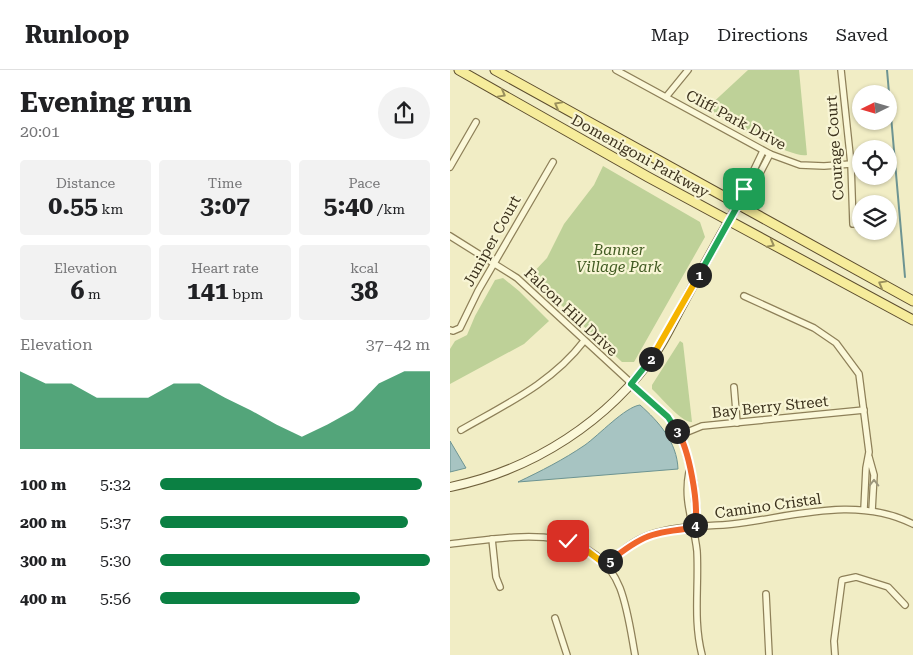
<!DOCTYPE html>
<html lang="en">
<head>
<meta charset="utf-8">
<style>
	:root { --surface:#fff; --page:#f2f2f2; --text:#202124; --muted:#757577; --line:#e0e0e0; --accent:#0b8043 }
	body { margin:0; font-family:"Roboto Serif",serif; background:var(--page); color:var(--text); height:100vh; display:flex; flex-direction:column; font-size:19px; white-space:nowrap }
	* { box-sizing:border-box; margin:0 }
	p { font-size:16px; color:var(--muted) }
	.icon { flex:none; width:28px; height:28px; fill:none; stroke:currentColor; stroke-width:2; stroke-linecap:round; stroke-linejoin:round }
	.map { position:relative; flex:1; overflow:hidden }
	.drawer { display:flex; flex-direction:column; background:var(--surface); width:450px }
	.drawer>* { flex:none }
	.needle { width:32px; rotate:265deg }
	.buttons { position:absolute; left:402px; top:15px; display:grid; gap:10px }
	.buttons a { display:grid; place-items:center; width:45px; height:45px; border-radius:50%; background:var(--surface); box-shadow:0 1px 4px #0004; font-size:25px }
	.pin { position:absolute; display:grid; place-items:center; width:42px; height:42px; color:#fff; margin:-21px; border-radius:10px; box-shadow:0 2px 8px #0006 }
	.km { position:absolute; width:25px; height:25px; margin:-12px; border-radius:50%; background:#222; color:#fff; font-size:14px; line-height:25px; text-align:center }
	.round { display:grid; place-items:center; flex:none; width:52px; height:52px; border-radius:26px; background:var(--page) }
	.summary { display:flex; align-items:center; justify-content:space-between; height:85px; padding:0 20px }
	h1 { font-size:28px; font-weight:700; line-height:38px }
	.metrics { display:grid; grid-template-columns:repeat(3,1fr); gap:8px; height:85px; padding:5px 20px }
	.metrics div { display:grid; align-content:center; border-radius:5px; background:var(--page); text-align:center }
	.metrics b { font-size:25px; font-weight:700 }
	.metrics small { font-size:14px; font-weight:400 }
	.metrics p { font-size:14px }
	.chart { height:140px; padding:10px 20px }
	.chart p { display:flex; justify-content:space-between }
	.chart svg { width:100%; height:90px; margin-top:5px; fill:var(--accent); opacity:.7 }
	ul { padding:0 20px; list-style:none; font-size:16px }
	li { display:grid; grid-template-columns:80px 60px 1fr; align-items:center; height:38px }
	li i { height:12px; border-radius:6px; background:var(--accent) }
	header { display:flex; align-items:center; gap:30px; box-sizing:border-box; height:70px; padding:0 25px; background:var(--surface); border-bottom:1px solid var(--line) }
	header strong { font-size:24px }
	nav { display:flex; gap:28px; margin-inline-start:auto; font-size:18px }
	main { display:flex; flex:1; min-height:0 }
	.map>svg:first-child { display:block }
</style>
</head>
<body>
<header>
<strong>Runloop</strong>
<nav><a>Map</a><a>Directions</a><a>Saved</a></nav>
</header>
<main>
<section class="drawer">
<div class="summary"><div><h1>Evening run</h1><p>20:01</p></div><a class="round"><svg class="icon" aria-label="share" viewBox="0 0 24 24"><path d="M12 15V3M7 8l5-5 5 5M5 13v7h14v-7"/></svg></a></div>
<div class="metrics">
<div><p>Distance</p><b>0.55<small> km</small></b></div>
<div><p>Time</p><b>3:07</b></div>
<div><p>Pace</p><b>5:40<small> /km</small></b></div>
</div>
<div class="metrics">
<div><p>Elevation</p><b>6<small> m</small></b></div>
<div><p>Heart rate</p><b>141<small> bpm</small></b></div>
<div><p>kcal</p><b>38</b></div>
</div>
<div class="chart"><p><span>Elevation</span>37–42 m</p>
<svg viewBox="0 0 160 44" preserveAspectRatio="none"><path d="M0 44V6L10 12L20 12L30 19L40 19L50 19L60 12L70 12L80 19L90 25L100 32L110 38L120 32L130 25L140 12L150 6L160 6V44z"/></svg>
</div>
<ul>
<li><b>100 m</b>5:32<i style="width:97%"></i></li>
<li><b>200 m</b>5:37<i style="width:92%"></i></li>
<li><b>300 m</b>5:30<i style="width:100%"></i></li>
<li><b>400 m</b>5:56<i style="width:74%"></i></li>
</ul>
</section>
<div class="map">
<svg width="463" height="585" viewBox="0 0 463 585">
	<rect width="100%" height="100%" fill="#f1edc5"/>
	<g fill="#bed198">
		<path d="M298,0H349L357,85C340,89 275,48 257,38Z"/>
		<polygon points="153,96 250,152 255,167 184,292 172,292 80,206 97,188 114,154 144,115"/>
		<polygon points="53,208 69,221 99,251 74,274 0,314 0,279 5,271 17,265 25,246 45,210"/>
		<path d="M230,271L233,273L242,352C232,353 211,327 202,319V315Z"/>
	</g>
	<g fill="#a7c4c2" stroke="#6d9492">
		<path d="M190,335C209,352 227,372 228,399L68,412C91,401 113,390 135,375C149,365 175,337 190,335Z"/>
		<polygon points="0,371 16,398 0,402"/>
	</g>
	<g fill="none" stroke-linecap="round" stroke-linejoin="round">
		<polyline stroke="#6d9492" stroke-width="2" points="437,0 455,207"/>
		<g stroke="#8e8059" stroke-width="8">
			<g id="street">
				<polyline points="166,0 320,84 350,95 374,96 401,94"/>
				<polyline points="391,0 401,94 403,154"/>
				<polyline points="216,27 238,0"/>
				<polyline points="0,97 26,52"/>
				<polyline points="288,133 313,81"/>
				<polyline points="288,135 298,126 320,84"/>
				<polyline points="0,166 67,208 218,347 232,368 244,413 247,444 244,458"/>
				<polyline points="294,226 364,258 386,273 409,304 419,382 416,398 414,439"/>
				<polyline points="0,260 3,261 10,258 28,221 103,92"/>
				<polyline points="284,317 287,353"/>
				<path d="M11,360C56,334 102,313 134,271"/>
				<polyline points="230,365 252,356 414,340"/>
				<polyline points="419,387 424,405 422,441"/>
				<path d="M239,402C233,432 244,453 247,481C249,517 243,550 252,585"/>
				<polyline points="42,469 46,507 50,517"/>
				<path d="M0,474C58,468 142,448 170,518C178,539 181,563 185,585"/>
				<path d="M155,495C169,483 182,471 199,465C225,455 256,457 283,454C342,447 406,425 463,454"/>
				<polyline points="316,524 319,585"/>
				<polyline points="105,548 117,585"/>
				<polyline points="385,585 384,571 392,510 406,507 438,517 455,535"/>
			</g>
		</g>
		<g stroke="#70613c" stroke-width="10">
			<path id="secondary" d="M0,417C83,400 159,351 207,281C217,266 224,250 233,234C251,201 269,167 288,135"/>
		</g>
		<g stroke="#5c4d2e" stroke-width="11">
			<g id="primary">
				<polyline points="9,0 198,107 463,250"/>
				<polyline points="45,0 463,231"/>
			</g>
		</g>
		<use href="#street" stroke="#fbf8d9" stroke-width="5.5"/>
		<use href="#secondary" stroke="#fbf8d9" stroke-width="8"/>
		<use href="#primary" stroke="#f6ec9b" stroke-width="9"/>
	</g>
	<defs><path id="oneway-chevron" d="M-2-3.5L2.5 0L-2 3.5" fill="none" stroke-width="1.6" stroke-linecap="round" stroke-linejoin="round" transform="scale(1.25)"/></defs>
	<g stroke="#9a905c">
		<use href="#oneway-chevron" transform="translate(52 24) rotate(29)"/>
		<use href="#oneway-chevron" transform="translate(108 35) rotate(-151)"/>
		<use href="#oneway-chevron" transform="translate(321 174) rotate(28)"/>
		<use href="#oneway-chevron" transform="translate(432 214) rotate(-151)"/>
	</g>
	<use stroke="#9c967c" href="#oneway-chevron" transform="translate(424 413) rotate(-90)"/>
	<g fill="none" stroke-linecap="round" stroke-linejoin="round">
		<g stroke="#fff" stroke-width="10">
			<polyline id="split-1" points="249,205 288,135 294,119"/>
		</g>
		<g stroke="#fff" stroke-width="10">
			<polyline id="split-2" points="201,289 249,205"/>
		</g>
		<g stroke="#fff" stroke-width="10">
			<polyline id="split-3" points="201,289 181,314 218,347 227,361"/>
		</g>
		<g stroke="#fff" stroke-width="10">
			<path id="split-4" d="M227,361C239,378 249,434 245,455"/>
		</g>
		<g stroke="#fff" stroke-width="10">
			<path id="split-5" d="M160,491C192,465 203,462 244,458L245,455"/>
		</g>
		<g stroke="#fff" stroke-width="10">
			<polyline id="split-6" points="118,471 132,477 156,495 160,491"/>
		</g>
		<use href="#split-1" stroke="#22a559" stroke-width="6"/>
		<use href="#split-2" stroke="#f5b400" stroke-width="6"/>
		<use href="#split-3" stroke="#22a559" stroke-width="6"/>
		<use href="#split-4" stroke="#f0652b" stroke-width="6"/>
		<use href="#split-5" stroke="#f0652b" stroke-width="6"/>
		<use href="#split-6" stroke="#f5b400" stroke-width="6"/>
	</g>
	<g text-anchor="middle" stroke-width="4.5" stroke-linejoin="round" paint-order="stroke">
		<g font-size="15" fill="#3d331e" stroke="#f8f5d5">
			<text transform="translate(286 50) rotate(28)" y="5">Cliff Park Drive</text>
			<text transform="translate(385 78) rotate(-94)" y="5">Courage Court</text>
			<text transform="translate(190 86) rotate(29)" y="5">Domenigoni Parkway</text>
			<text transform="translate(42 171) rotate(-61)" y="5">Juniper Court</text>
			<text transform="translate(121 242) rotate(43)" y="5">Falcon Hill Drive</text>
			<text transform="translate(320 337) rotate(-6)" y="5">Bay Berry Street</text>
			<text transform="translate(318 436) rotate(-8)" y="5">Camino Cristal</text>
		</g>
		<g font-size="15" font-style="italic" fill="#425b23" stroke="#f8f5d5">
			<text x="169" y="185">Banner<tspan x="169" dy="17">Village Park</tspan></text>
		</g>
	</g>
</svg>
<div class="buttons">
<a><svg class="needle" viewBox="-14 -14 28 28"><path d="M0-13l5 13h-10z" fill="#e53935"/><path d="M0 13l5-13h-10z" fill="#757577"/></svg></a>
<a><svg class="icon" aria-label="locate" viewBox="0 0 24 24"><circle cx="12" cy="12" r="6"/><path d="M12 2v4M12 18v4M2 12h4M18 12h4"/></svg></a>
<a><svg class="icon" aria-label="layers" viewBox="0 0 24 24"><path d="M12 4l9 5-9 5-9-5zM3 14l9 5 9-5"/></svg></a>
</div>
<div class="pin" style="left:294px;top:119px;background:#1e9e55"><svg class="icon" aria-label="arrive" viewBox="0 0 24 24"><path d="M6 21V4h12l-3 4 3 4H6"/></svg></div>
<div class="pin" style="left:118px;top:471px;background:#d93025"><svg class="icon" aria-label="check" viewBox="0 0 24 24"><path d="M5 12l5 5 9-10"/></svg></div>
<b class="km" style="left:249px;top:205px">1</b>
<b class="km" style="left:201px;top:289px">2</b>
<b class="km" style="left:227px;top:361px">3</b>
<b class="km" style="left:245px;top:455px">4</b>
<b class="km" style="left:160px;top:491px">5</b>
</div>
</main>
</body>
</html>
